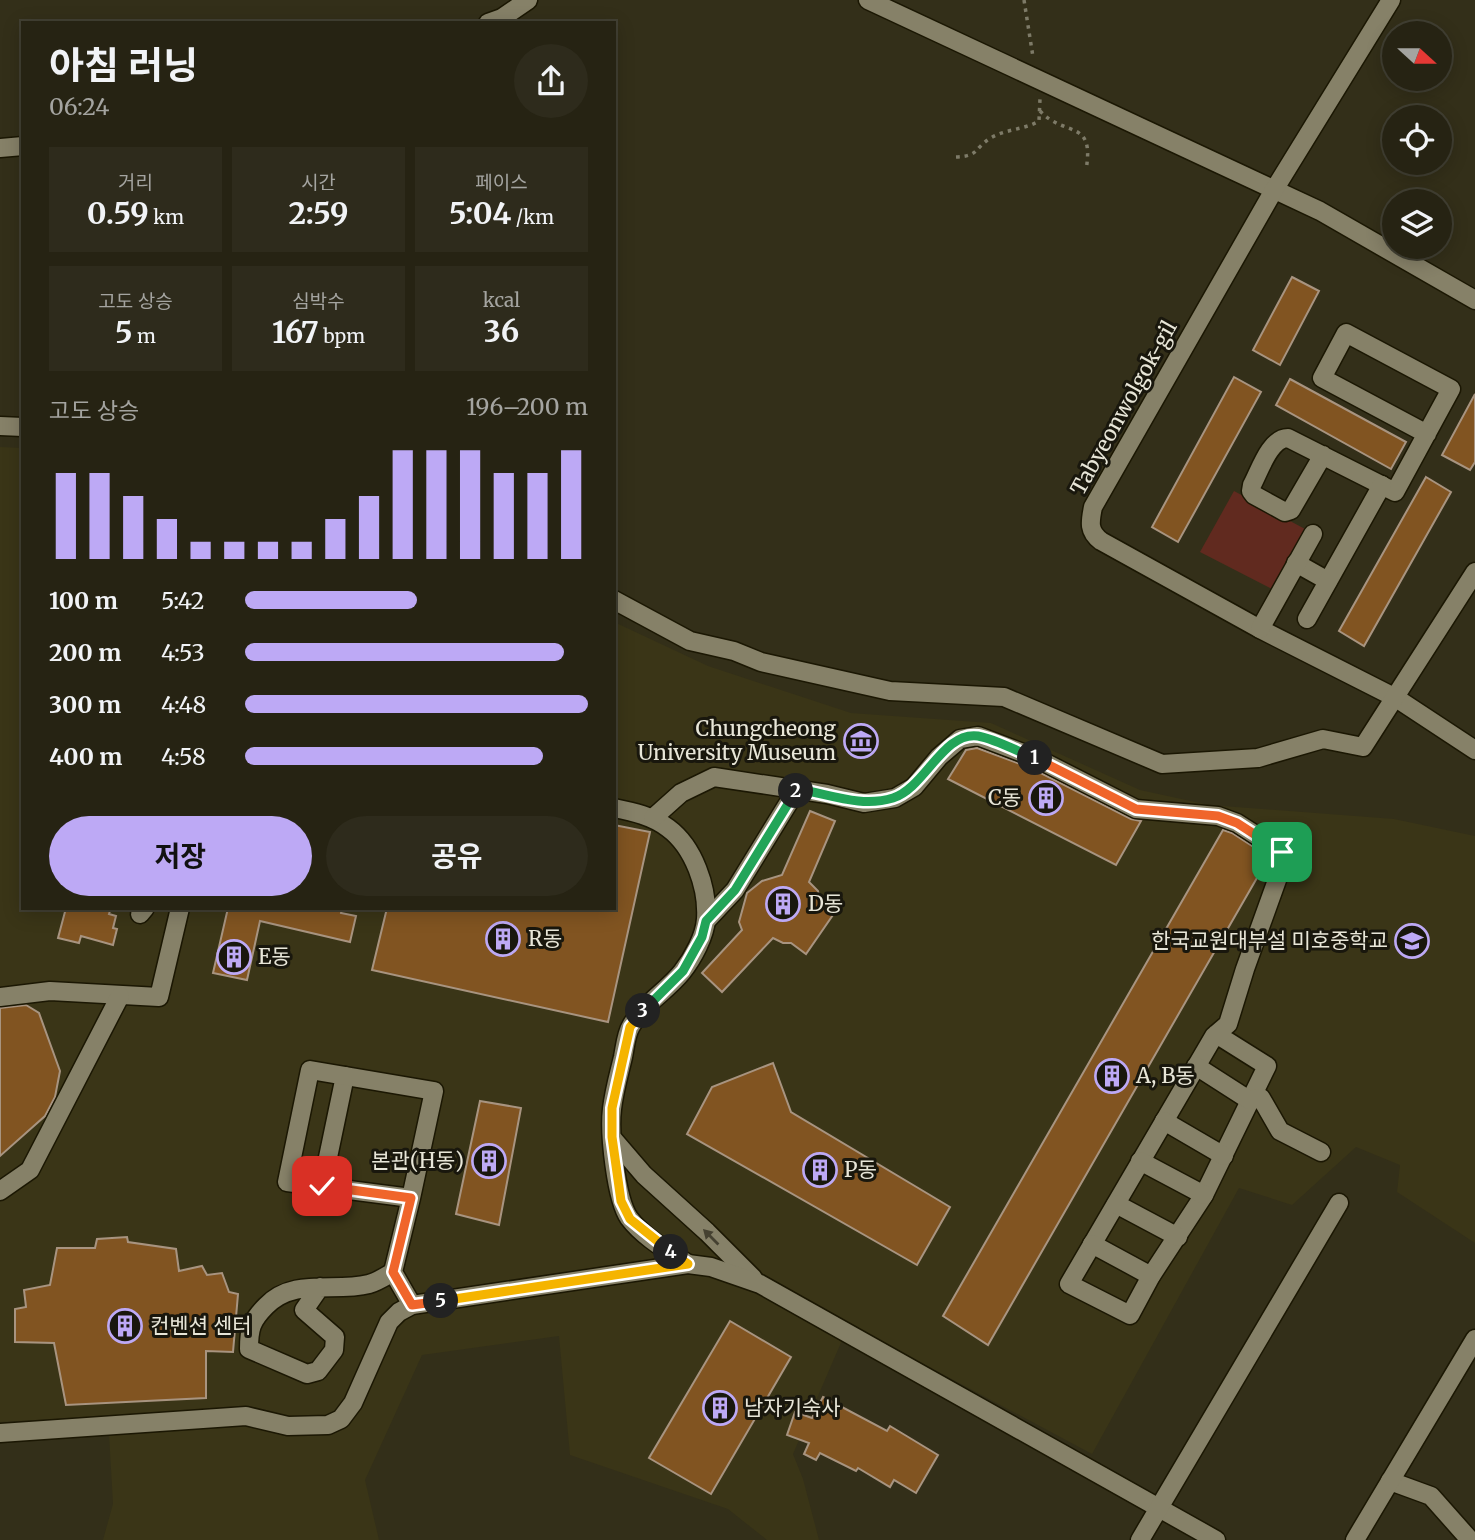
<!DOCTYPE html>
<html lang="ko">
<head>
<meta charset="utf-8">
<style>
	:root { --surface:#262313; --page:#2e2b1c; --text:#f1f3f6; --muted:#a4a4a0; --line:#424033; --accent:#bda9f5 }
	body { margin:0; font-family:Merriweather,"Noto Sans KR",serif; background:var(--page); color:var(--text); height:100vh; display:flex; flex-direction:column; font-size:26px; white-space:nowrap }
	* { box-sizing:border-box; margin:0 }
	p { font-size:23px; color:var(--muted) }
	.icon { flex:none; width:38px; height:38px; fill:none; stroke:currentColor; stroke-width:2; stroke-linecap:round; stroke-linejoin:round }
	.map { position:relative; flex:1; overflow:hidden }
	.sheet { position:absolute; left:21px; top:21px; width:595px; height:889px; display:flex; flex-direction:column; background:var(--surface); border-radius:0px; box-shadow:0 4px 18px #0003,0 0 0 2px var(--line) }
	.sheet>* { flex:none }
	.needle { width:46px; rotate:111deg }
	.fabs { position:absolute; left:1382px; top:21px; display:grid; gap:14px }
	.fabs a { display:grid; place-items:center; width:70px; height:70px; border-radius:50%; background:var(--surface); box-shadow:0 4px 18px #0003,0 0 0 2px var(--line); font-size:35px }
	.pin { position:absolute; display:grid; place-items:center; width:60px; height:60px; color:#fff; margin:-30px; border-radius:14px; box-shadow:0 4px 10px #0006 }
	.km { position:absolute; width:35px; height:35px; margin:-18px; border-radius:50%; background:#222; color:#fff; font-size:19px; line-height:35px; text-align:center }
	.round { display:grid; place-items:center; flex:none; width:74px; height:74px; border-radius:37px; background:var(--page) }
	.headline { display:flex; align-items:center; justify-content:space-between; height:119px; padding:0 28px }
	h1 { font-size:38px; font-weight:700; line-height:52px }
	.figures { display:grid; grid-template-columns:repeat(3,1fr); gap:10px; height:119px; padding:7px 28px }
	.figures div { display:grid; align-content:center; border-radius:0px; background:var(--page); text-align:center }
	.figures b { font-size:30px; font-weight:700 }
	.figures small { font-size:19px; font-weight:400 }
	.figures p { font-size:19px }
	.chart { height:196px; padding:14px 28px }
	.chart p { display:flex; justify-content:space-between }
	.chart svg { width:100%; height:126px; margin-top:7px; stroke:var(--accent); stroke-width:6 }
	.button { display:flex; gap:14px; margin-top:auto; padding:14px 28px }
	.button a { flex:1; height:80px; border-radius:42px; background:var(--accent); color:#111; font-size:28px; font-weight:700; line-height:80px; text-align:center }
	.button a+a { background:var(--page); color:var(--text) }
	ul { padding:0 28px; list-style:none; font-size:23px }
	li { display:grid; grid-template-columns:112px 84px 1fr; align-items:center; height:52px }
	li i { height:18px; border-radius:9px; background:var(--accent) }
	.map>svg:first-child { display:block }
</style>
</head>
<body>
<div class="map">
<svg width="1475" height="1540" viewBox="0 0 1475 1540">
	<rect width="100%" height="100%" fill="#332f19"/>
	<polygon fill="#3a3517" points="0,447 23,448 23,908 614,908 614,622 708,666 851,713 991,723 1140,790 1209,805 1394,819 1475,836 1475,1243 1397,1192 1400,1165 1356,1147 1292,1205 1239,1188 1092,1454 849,1324 793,1454 803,1479 819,1540 767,1540 728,1509 570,1455 559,1336 422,1355 365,1480 379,1540 103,1540 113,1504 108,1416 0,1422"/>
	<polygon fill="#612a1f" points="1234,491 1305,529 1272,589 1200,552"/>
	<g fill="#815421" stroke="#a89480" stroke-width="2">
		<polygon points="1292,277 1319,291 1280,365 1253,350"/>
		<polygon points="1234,377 1261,392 1178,542 1152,527"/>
		<polygon points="1290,379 1406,442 1391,469 1276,405"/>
		<polygon points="1475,394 1475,462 1470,470 1442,455"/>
		<polygon points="1426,477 1451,492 1364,646 1339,631"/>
		<polygon points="977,748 1031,768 1131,819 1141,821 1116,865 948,779 966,750"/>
		<polygon points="810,811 835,821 809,882 818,891 820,902 835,912 806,954 791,943 783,943 773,938 722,992 702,973 742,930 739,922 747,893 762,881 782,875"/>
		<polygon points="614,825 650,832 608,1022 372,970 387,908 614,908"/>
		<polygon points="1223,830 1232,833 1269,857 988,1345 943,1316"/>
		<polygon points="66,908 111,908 109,914 116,916 113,928 117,929 113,945 81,936 79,943 58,938"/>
		<polygon points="228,908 342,908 341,913 356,916 350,942 260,921 247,980 213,973"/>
		<polygon points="26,1005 39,1013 60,1071 55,1097 45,1116 0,1156 0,1008"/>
		<polygon points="773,1063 791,1112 950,1207 917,1265 687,1134 712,1087"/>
		<polygon points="480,1101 521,1108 499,1225 456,1214"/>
		<polygon points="127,1237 128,1242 176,1249 179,1271 202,1266 207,1275 222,1273 229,1292 238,1294 233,1352 206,1351 206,1398 66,1405 54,1343 15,1342 15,1309 26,1307 24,1290 50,1285 57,1248 95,1248 97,1239"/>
		<polygon points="730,1321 791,1357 711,1494 649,1458"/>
		<polygon points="823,1397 887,1431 890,1426 938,1455 916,1493 894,1480 890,1487 858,1468 856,1471 820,1453 816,1460 804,1454 809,1443 787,1435 795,1412 812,1418"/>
	</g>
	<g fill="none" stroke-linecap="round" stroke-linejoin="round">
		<g stroke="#1b1703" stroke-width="21">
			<g id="minor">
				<polyline points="868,0 1320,211 1475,300"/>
				<path d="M1391,0L1274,190L1093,507C1090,522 1088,531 1101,541L1260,629L1396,698L1475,750"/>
				<polyline points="488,23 502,18 528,0"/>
				<polyline points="0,148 23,146"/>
				<polyline points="0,426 23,427"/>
				<path d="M1323,455L1291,510L1285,512L1254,495L1251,491L1252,485C1260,470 1270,438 1288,438L1395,492L1451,389L1346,333L1322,378L1427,434"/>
				<polyline points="1296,563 1328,581"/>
				<polyline points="614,600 690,641 734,651 761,662 890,691 1004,697 1162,764 1258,758 1323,739 1363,747 1475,572"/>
				<polyline points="1307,619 1382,485"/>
				<polyline points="1260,629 1313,534"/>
				<path d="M614,808C634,812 652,816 668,828C694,847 708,888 706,919C705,936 693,958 682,972C667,991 643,1004 631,1026C626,1034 625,1047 623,1057C619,1074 614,1091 612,1109C609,1133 616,1199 629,1218C643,1237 668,1251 688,1264"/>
				<polyline points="653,818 681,793 714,777 827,794 864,803 895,798 914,787 939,757 960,739 978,736 1036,758 1136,809 1218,816 1237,823 1282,852 1281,869 1245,969 1228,1024 1214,1036 1069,1284 1130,1315 1151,1276 1204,1195 1267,1066 1216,1034"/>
				<polyline points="140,914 145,908"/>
				<polyline points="706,921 735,890 797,789"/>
				<polyline points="0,997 50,991 159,997 180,908"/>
				<polyline points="1196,1066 1249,1100 1261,1098 1280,1131 1321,1152"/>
				<polyline points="1164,1121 1224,1156"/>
				<polyline points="614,1140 644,1175 707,1232 753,1278"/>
				<polyline points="1140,1161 1204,1195"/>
				<polyline points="322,1186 345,1076"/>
				<polyline points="0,1191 30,1170 120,996"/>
				<polyline points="411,1198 434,1091 310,1070 287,1182 411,1198 393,1272 412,1305"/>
				<polyline points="1116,1204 1178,1237"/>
				<polyline points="1092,1244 1151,1276"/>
				<path d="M320,1287L304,1310L335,1337L334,1350L318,1371L307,1374L249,1349C249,1329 251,1321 266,1306C294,1277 334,1293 369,1284C377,1282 386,1276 393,1272"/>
				<polyline points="0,1433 246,1416 288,1426 328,1425 341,1419 353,1403 389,1322 399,1312 412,1305 688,1264 711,1267 760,1284 1216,1540"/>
				<polyline points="1390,1481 1431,1496 1470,1540"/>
				<polyline points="1140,1540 1339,1203"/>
				<polyline points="1355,1540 1475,1339"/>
			</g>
		</g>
		<g stroke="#7e7b68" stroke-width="3.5" stroke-dasharray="3.5 5" stroke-linecap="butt">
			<polyline points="1024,0 1033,57"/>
			<path d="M1040,111C1065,138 1095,118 1086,170"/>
			<path d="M956,157C979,156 974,149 989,139C1004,129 1024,130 1039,121L1040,99"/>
		</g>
		<use href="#minor" stroke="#868168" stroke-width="18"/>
	</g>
	<defs><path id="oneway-solid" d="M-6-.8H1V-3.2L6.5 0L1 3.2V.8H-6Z" transform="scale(1.75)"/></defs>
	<use fill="#454131" href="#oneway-solid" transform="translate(711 1237) rotate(-135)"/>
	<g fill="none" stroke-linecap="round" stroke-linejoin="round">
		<g stroke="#fff" stroke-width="14">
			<polyline id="split-1" points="1035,758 1136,809 1218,816 1237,823 1282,852"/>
		</g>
		<g stroke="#fff" stroke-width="14">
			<path id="split-2" d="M796,791L797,789C829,794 861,808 893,798C925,788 943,731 978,736C995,739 1019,752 1035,758"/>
		</g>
		<g stroke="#fff" stroke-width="14">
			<polyline id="split-3" points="643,1011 683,971 702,937 706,921 735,890 796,791"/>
		</g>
		<g stroke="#fff" stroke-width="14">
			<polyline id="split-4" points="643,1011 630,1027 612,1108 612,1137 621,1201 630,1219 671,1252"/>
		</g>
		<g stroke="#fff" stroke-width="14">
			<polyline id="split-5" points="441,1301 688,1264 671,1252"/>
		</g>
		<g stroke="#fff" stroke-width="14">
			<polyline id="split-6" points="322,1186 411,1198 393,1272 412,1305 441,1301"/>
		</g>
		<use href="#split-1" stroke="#f0652b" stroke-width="9"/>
		<use href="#split-2" stroke="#22a559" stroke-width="9"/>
		<use href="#split-3" stroke="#22a559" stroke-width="9"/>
		<use href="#split-4" stroke="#f5b400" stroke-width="9"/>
		<use href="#split-5" stroke="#f5b400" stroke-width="9"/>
		<use href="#split-6" stroke="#f0652b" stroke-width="9"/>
	</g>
	<defs>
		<g id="museum-ring" transform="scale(1.75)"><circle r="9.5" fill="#19170d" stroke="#bda9f5" stroke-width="1.5"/><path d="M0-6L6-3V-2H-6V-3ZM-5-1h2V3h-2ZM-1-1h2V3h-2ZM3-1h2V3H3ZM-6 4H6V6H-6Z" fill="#bda9f5"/></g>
		<g id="building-ring" transform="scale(1.75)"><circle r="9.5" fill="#19170d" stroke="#bda9f5" stroke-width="1.5"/><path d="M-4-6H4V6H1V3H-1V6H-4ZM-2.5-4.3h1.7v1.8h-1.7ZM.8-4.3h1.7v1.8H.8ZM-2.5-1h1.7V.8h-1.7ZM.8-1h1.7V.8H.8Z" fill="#bda9f5"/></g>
		<g id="school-ring" transform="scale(1.75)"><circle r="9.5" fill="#19170d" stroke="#bda9f5" stroke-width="1.5"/><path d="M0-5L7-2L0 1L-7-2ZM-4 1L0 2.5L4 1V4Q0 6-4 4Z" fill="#bda9f5"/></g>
	</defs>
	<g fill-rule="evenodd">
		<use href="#museum-ring" x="861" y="741"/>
		<use href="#building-ring" x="1046" y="798"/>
		<use href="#building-ring" x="783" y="904"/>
		<use href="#building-ring" x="503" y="939"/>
		<use href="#school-ring" x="1412" y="941"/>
		<use href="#building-ring" x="234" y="957"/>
		<use href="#building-ring" x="1112" y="1076"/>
		<use href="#building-ring" x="489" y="1161"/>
		<use href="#building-ring" x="820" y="1170"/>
		<use href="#building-ring" x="125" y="1326"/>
		<use href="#building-ring" x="720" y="1408"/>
	</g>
	<g text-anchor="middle" stroke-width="6" stroke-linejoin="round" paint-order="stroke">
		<g font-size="21" fill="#e8e6d8" stroke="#19170d">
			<text transform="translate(1124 408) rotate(-61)" y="7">Tabyeonwolgok-gil</text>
		</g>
		<g font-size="21" fill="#e8e6d8" stroke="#19170d" text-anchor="start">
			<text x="836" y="736" text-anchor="end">Chungcheong<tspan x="836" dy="24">University Museum</tspan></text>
			<text x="1021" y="805" text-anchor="end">C동</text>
			<text x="808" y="911">D동</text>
			<text x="528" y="946">R동</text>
			<text x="1388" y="948" text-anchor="end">한국교원대부설 미호중학교</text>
			<text x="258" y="964">E동</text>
			<text x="1136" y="1083">A, B동</text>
			<text x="464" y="1168" text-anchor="end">본관(H동)</text>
			<text x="844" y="1177">P동</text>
			<text x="150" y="1333">컨벤션 센터</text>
			<text x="744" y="1415">남자기숙사</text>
		</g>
	</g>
</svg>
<div class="fabs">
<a><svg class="needle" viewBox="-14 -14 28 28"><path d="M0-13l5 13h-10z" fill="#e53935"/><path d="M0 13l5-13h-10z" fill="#a4a4a0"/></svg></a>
<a><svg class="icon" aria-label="locate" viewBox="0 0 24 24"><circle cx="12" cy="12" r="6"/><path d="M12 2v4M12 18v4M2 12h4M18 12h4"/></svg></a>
<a><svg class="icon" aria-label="layers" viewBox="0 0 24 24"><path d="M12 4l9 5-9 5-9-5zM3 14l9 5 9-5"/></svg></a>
</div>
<div class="pin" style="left:1282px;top:852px;background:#1e9e55"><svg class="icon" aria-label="arrive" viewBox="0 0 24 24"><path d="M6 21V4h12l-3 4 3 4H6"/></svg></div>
<div class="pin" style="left:322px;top:1186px;background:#d93025"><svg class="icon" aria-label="check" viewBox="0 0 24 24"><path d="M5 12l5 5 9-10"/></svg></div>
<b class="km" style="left:1035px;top:758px">1</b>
<b class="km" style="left:796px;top:791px">2</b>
<b class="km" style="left:643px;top:1011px">3</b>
<b class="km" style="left:671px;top:1252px">4</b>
<b class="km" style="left:441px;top:1301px">5</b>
<section class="sheet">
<div class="headline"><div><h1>아침 러닝</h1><p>06:24</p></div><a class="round"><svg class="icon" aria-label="share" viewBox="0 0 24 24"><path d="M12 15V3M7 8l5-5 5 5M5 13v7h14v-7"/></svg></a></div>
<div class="figures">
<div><p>거리</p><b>0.59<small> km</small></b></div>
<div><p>시간</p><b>2:59</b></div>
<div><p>페이스</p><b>5:04<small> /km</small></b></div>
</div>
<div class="figures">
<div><p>고도 상승</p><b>5<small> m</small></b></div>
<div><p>심박수</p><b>167<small> bpm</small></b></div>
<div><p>kcal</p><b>36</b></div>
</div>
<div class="chart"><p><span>고도 상승</span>196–200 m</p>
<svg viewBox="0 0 160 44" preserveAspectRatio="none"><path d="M5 44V14M15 44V14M25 44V22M35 44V30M45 44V38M55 44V38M65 44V38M75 44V38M85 44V30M95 44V22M105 44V6M115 44V6M125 44V6M135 44V14M145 44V14M155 44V6"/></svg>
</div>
<ul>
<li><b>100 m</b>5:42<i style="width:50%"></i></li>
<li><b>200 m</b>4:53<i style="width:93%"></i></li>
<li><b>300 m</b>4:48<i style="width:100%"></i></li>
<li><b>400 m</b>4:58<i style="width:87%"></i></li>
</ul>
<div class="button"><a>저장</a><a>공유</a></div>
</section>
</div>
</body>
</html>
